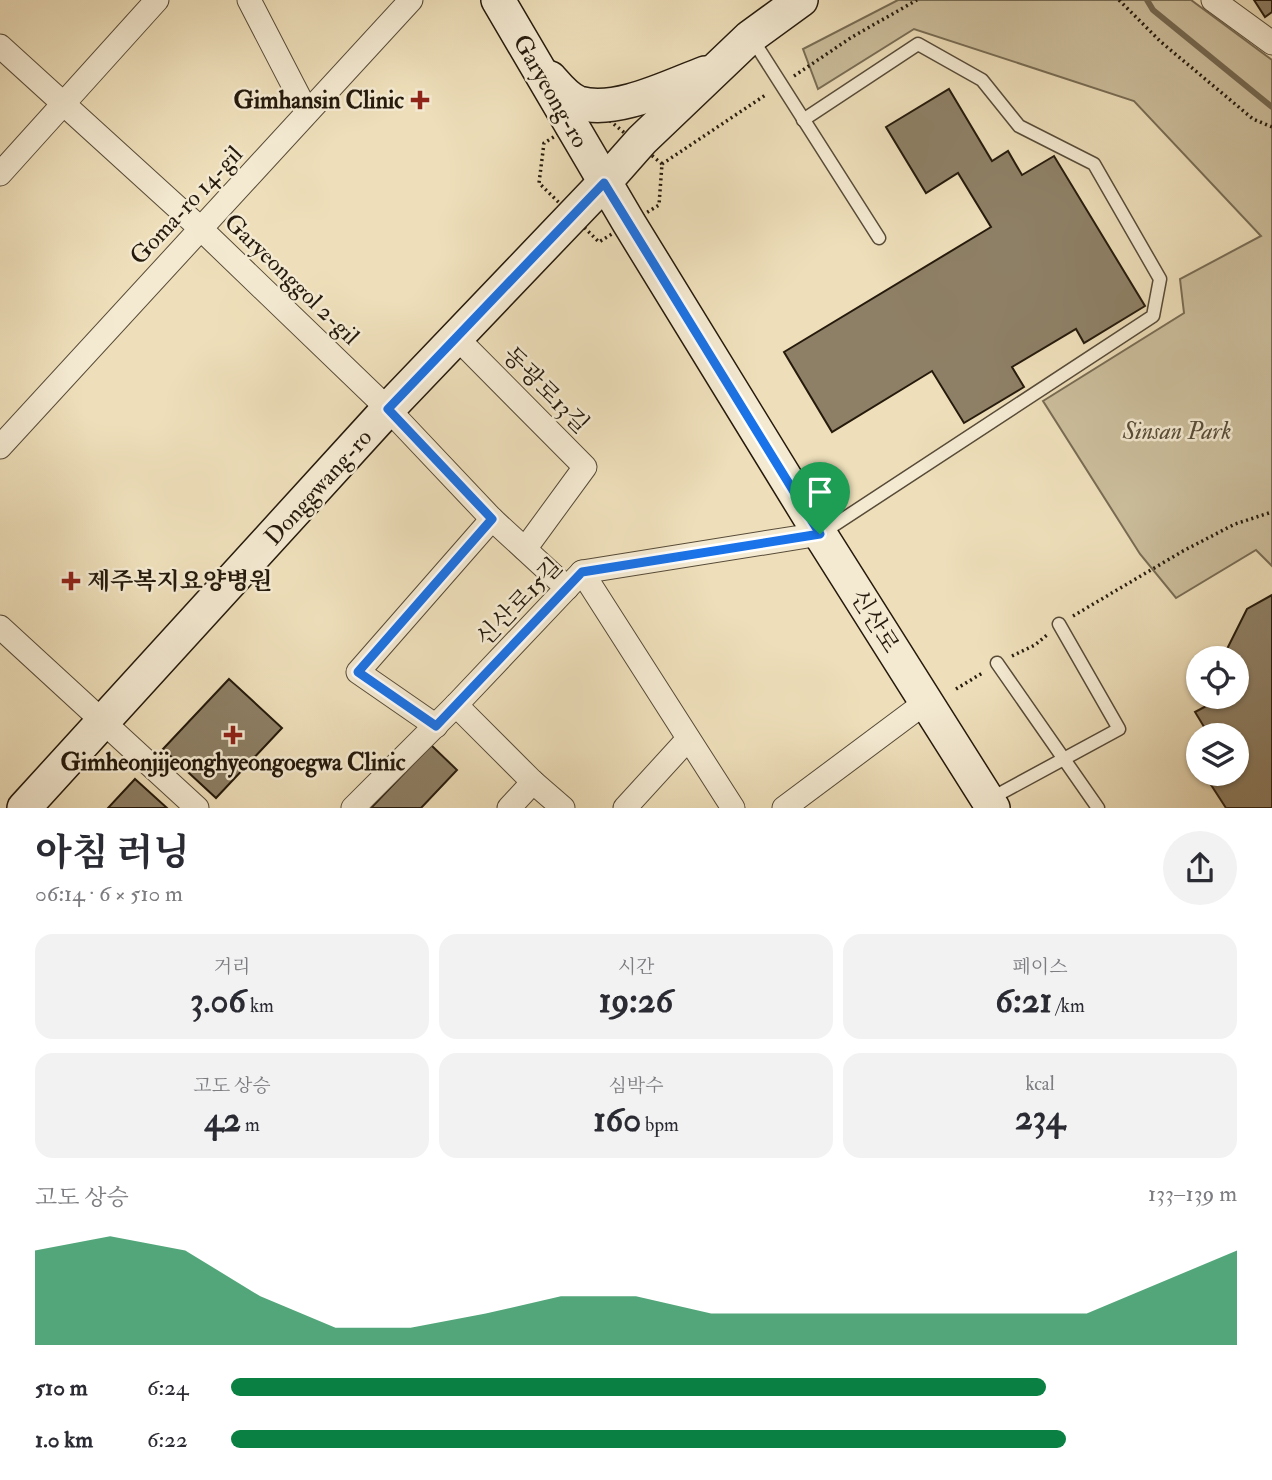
<!DOCTYPE html>
<html lang="ko">
<head>
<meta charset="utf-8">
<style>
	:root { --surface:#fff; --page:#f2f2f3; --text:#2b2b33; --muted:#7c7c81; --accent:#0b8043 }
	body { margin:0; font-family:"IM FELL Double Pica","Noto Serif KR",serif; background:var(--page); color:var(--text); height:100vh; display:flex; flex-direction:column; font-size:26px; white-space:nowrap }
	* { box-sizing:border-box; margin:0 }
	p { font-size:23px; color:var(--muted) }
	.icon { flex:none; width:38px; height:38px; fill:none; stroke:currentColor; stroke-width:2; stroke-linecap:round; stroke-linejoin:round }
	.map { position:relative; height:808px; overflow:hidden }
	.side { display:flex; flex-direction:column; background:var(--surface); flex:1 }
	.side>* { flex:none }
	.controls { position:absolute; left:1186px; top:646px; display:grid; gap:14px }
	.controls a { display:grid; place-items:center; width:63px; height:63px; border-radius:50%; background:var(--surface); box-shadow:0 2px 5px #0004; font-size:35px }
	.pin { position:absolute; display:grid; place-items:center; width:60px; height:60px; color:#fff; margin:-72px -30px; border-radius:50% 50% 50% 0; rotate:-45deg; box-shadow:0 0 7px #0007 }
	.pin .icon { rotate:45deg }
	.round { display:grid; place-items:center; flex:none; width:74px; height:74px; border-radius:37px; background:var(--page) }
	.overview { display:flex; align-items:center; justify-content:space-between; height:119px; padding:0 35px }
	h1 { font-size:38px; font-weight:700; line-height:52px }
	.stats { display:grid; grid-template-columns:repeat(3,1fr); gap:10px; height:119px; padding:7px 35px }
	.stats div { display:grid; align-content:center; border-radius:18px; background:var(--page); text-align:center }
	.stats b { font-size:35px; font-weight:700 }
	.stats small { font-size:19px; font-weight:400 }
	.stats p { font-size:19px }
	.chart { height:196px; padding:14px 35px }
	.chart p { display:flex; justify-content:space-between }
	.chart svg { width:100%; height:126px; margin-top:7px; fill:var(--accent); opacity:.7 }
	ul { padding:0 35px; list-style:none; font-size:23px }
	li { display:grid; grid-template-columns:112px 84px 1fr; align-items:center; height:52px }
	li i { height:18px; border-radius:9px; background:var(--accent) }
	.map>svg:first-child { display:block }
</style>
</head>
<body>
<div class="map">
<svg width="1272" height="808" viewBox="0 0 1272 808">
	<rect width="100%" height="100%" fill="#eedfba"/>
	<filter id="stains"><feTurbulence type="fractalNoise" baseFrequency=".00286" numOctaves="4"/><feColorMatrix values="0 0 0 0 .2 0 0 0 0 .09 0 0 0 0 .02 0 0 0 .5 -.17"/></filter>
	<radialGradient id="worn" r=".72"><stop offset=".6" stop-color="#630" stop-opacity="0"/><stop offset="1" stop-color="#630" stop-opacity=".3"/></radialGradient>
	<polygon fill="#ccbe9c" stroke="#786c54" stroke-width="2" points="898,0 1191,0 1272,60 1272,566 1256,550 1176,598 1140,554 1043,401 1184,313 1180,279 1261,236 1134,101 914,29 818,89 803,49"/>
	<g fill="none" stroke-linecap="round" stroke-linejoin="round">
		<polyline stroke="#756851" stroke-width="6" points="1147,0 1153,10 1272,107"/>
	</g>
	<g fill="#8e8066" stroke="#251a0c" stroke-width="2">
		<polygon points="1254,0 1272,0 1272,12 1265,17"/>
		<polygon points="949,89 992,161 1008,151 1022,175 1054,156 1145,306 1084,343 1076,329 1012,367 1024,387 964,423 932,371 832,432 784,352 991,227 958,173 926,193 886,127"/>
		<polygon points="1272,595 1272,808 1226,808 1204,774 1237,774 1237,735 1209,735 1195,712 1225,696 1237,696 1237,690 1243,687 1237,676 1237,658 1228,658 1225,653 1247,609"/>
		<polygon points="229,679 282,728 216,798 163,749"/>
		<polygon points="431,745 457,770 421,808 371,808"/>
		<polygon points="135,779 167,808 108,808"/>
	</g>
	<g fill="none" stroke-linecap="round" stroke-linejoin="round">
		<g stroke="#574b38" stroke-width="15">
			<g id="lane">
				<polyline points="751,37 879,238"/>
				<polyline points="803,120 918,44 982,80 1019,126 1094,164 1160,279 1153,316 822,533"/>
				<polyline points="997,663 1098,808"/>
				<polyline points="988,800 1119,729 1059,624"/>
			</g>
		</g>
		<g stroke="#574b38" stroke-width="25">
			<g id="street">
				<polyline points="249,0 307,112"/>
				<polyline points="1213,0 1272,43"/>
				<polyline points="0,46 200,228 388,409 492,519 567,588"/>
				<polyline points="0,174 157,0"/>
				<polyline points="457,338 585,467 525,549"/>
				<polyline points="0,447 411,0"/>
				<polyline points="582,572 733,808"/>
				<polyline points="0,627 197,808"/>
				<polyline points="456,705 533,782 563,808"/>
				<polyline points="436,726 358,672 492,519"/>
				<polyline points="353,808 456,705 582,572 820,534"/>
				<polyline points="509,808 533,782"/>
				<polyline points="625,808 688,739"/>
				<polyline points="784,808 926,702"/>
			</g>
		</g>
		<g stroke="#251a0c" stroke-width="36">
			<g id="secondary">
				<polyline points="498,0 629,223 820,534 993,808"/>
				<path d="M550,78C558,87 567,99 579,103C616,114 670,86 705,73"/>
				<polyline points="24,808 388,409 604,183 642,140 750,37 801,0"/>
			</g>
		</g>
		<g stroke="#251a0c" stroke-width="3.5" stroke-dasharray="2 3.5" stroke-linecap="butt">
			<polyline points="1119,0 1161,42 1253,119 1272,127"/>
			<polyline points="794,76 852,37 917,0"/>
			<polygon points="597,110 662,164 659,205 599,242 539,183 544,143"/>
			<polyline points="662,164 767,94"/>
			<polyline points="1073,616 1183,551 1235,524 1272,512"/>
			<polyline points="1012,656 1035,645 1047,635"/>
			<polyline points="956,689 984,672"/>
		</g>
		<use href="#lane" stroke="#f4ead2" stroke-width="12"/>
		<use href="#street" stroke="#f4ead2" stroke-width="23"/>
		<use href="#secondary" stroke="#f4ead2" stroke-width="33"/>
	</g>
	<g fill="none" stroke-linecap="round" stroke-linejoin="round">
		<g stroke="#fff" stroke-width="14">
			<polygon id="route" points="604,183 820,534 582,572 436,726 358,672 492,519 388,409"/>
		</g>
		<use href="#route" stroke="#1a73e8" stroke-width="9"/>
	</g>
	<g fill="#8f2418" stroke="#f4ead2" stroke-width="2.5">
		<path d="M416.5 89.5h7v7h7v7h-7v7h-7v-7h-7v-7h7z"/>
		<path d="M67.5 570.5h7v7h7v7h-7v7h-7v-7h-7v-7h7z"/>
		<path d="M229.5 724.5h7v7h7v7h-7v7h-7v-7h-7v-7h7z"/>
	</g>
	<g text-anchor="middle" stroke-width="5" stroke-linejoin="round" paint-order="stroke">
		<g font-size="24" fill="#251a0c" stroke="#f4ead2">
			<text transform="translate(551 91) rotate(60)" y="8">Garyeong-ro</text>
			<text transform="translate(186 205) rotate(-47)" y="8">Goma-ro 14-gil</text>
			<text transform="translate(292 279) rotate(44)" y="8">Garyeonggol 2-gil</text>
			<text transform="translate(546 390) rotate(45)" y="8">동광로13길</text>
			<text transform="translate(318 487) rotate(-48)" y="8">Donggwang-ro</text>
			<text transform="translate(519 602) rotate(-46)" y="8">신산로15길</text>
			<text transform="translate(875 621) rotate(58)" y="8">신산로</text>
		</g>
		<g font-size="24" font-weight="bold" fill="#251a0c" stroke="#f4ead2" text-anchor="end">
			<text x="404" y="108">Gimhansin Clinic</text>
			<text x="87" y="589" text-anchor="start">제주복지요양병원</text>
			<text x="233" y="770" text-anchor="middle">Gimheonjijeonghyeongoegwa Clinic</text>
		</g>
		<g font-size="24" font-style="italic" fill="#574b37" stroke="#f4ead2">
			<text x="1177" y="439">Sinsan Park</text>
		</g>
	</g>
	<rect width="100%" height="100%" filter="url(#stains)"/>
	<rect width="100%" height="100%" fill="url(#worn)"/>
</svg>
<div class="controls">
<a><svg class="icon" aria-label="locate" viewBox="0 0 24 24"><circle cx="12" cy="12" r="6"/><path d="M12 2v4M12 18v4M2 12h4M18 12h4"/></svg></a>
<a><svg class="icon" aria-label="layers" viewBox="0 0 24 24"><path d="M12 4l9 5-9 5-9-5zM3 14l9 5 9-5"/></svg></a>
</div>
<div class="pin" style="left:820px;top:534px;background:#1e9e55"><svg class="icon" aria-label="arrive" viewBox="0 0 24 24"><path d="M6 21V4h12l-3 4 3 4H6"/></svg></div>
</div>
<section class="side">
<div class="overview"><div><h1>아침 러닝</h1><p>06:14 · 6 × 510 m</p></div><a class="round"><svg class="icon" aria-label="share" viewBox="0 0 24 24"><path d="M12 15V3M7 8l5-5 5 5M5 13v7h14v-7"/></svg></a></div>
<div class="stats">
<div><p>거리</p><b>3.06<small> km</small></b></div>
<div><p>시간</p><b>19:26</b></div>
<div><p>페이스</p><b>6:21<small> /km</small></b></div>
</div>
<div class="stats">
<div><p>고도 상승</p><b>42<small> m</small></b></div>
<div><p>심박수</p><b>160<small> bpm</small></b></div>
<div><p>kcal</p><b>234</b></div>
</div>
<div class="chart"><p><span>고도 상승</span>133–139 m</p>
<svg viewBox="0 0 160 44" preserveAspectRatio="none"><path d="M0 44V11L10 6L20 11L30 27L40 38L50 38L60 33L70 27L80 27L90 33L100 33L110 33L120 33L130 33L140 33L150 22L160 11V44z"/></svg>
</div>
<ul>
<li><b>510 m</b>6:24<i style="width:81%"></i></li>
<li><b>1.0 km</b>6:22<i style="width:83%"></i></li>
</ul>
</section>
</body>
</html>
